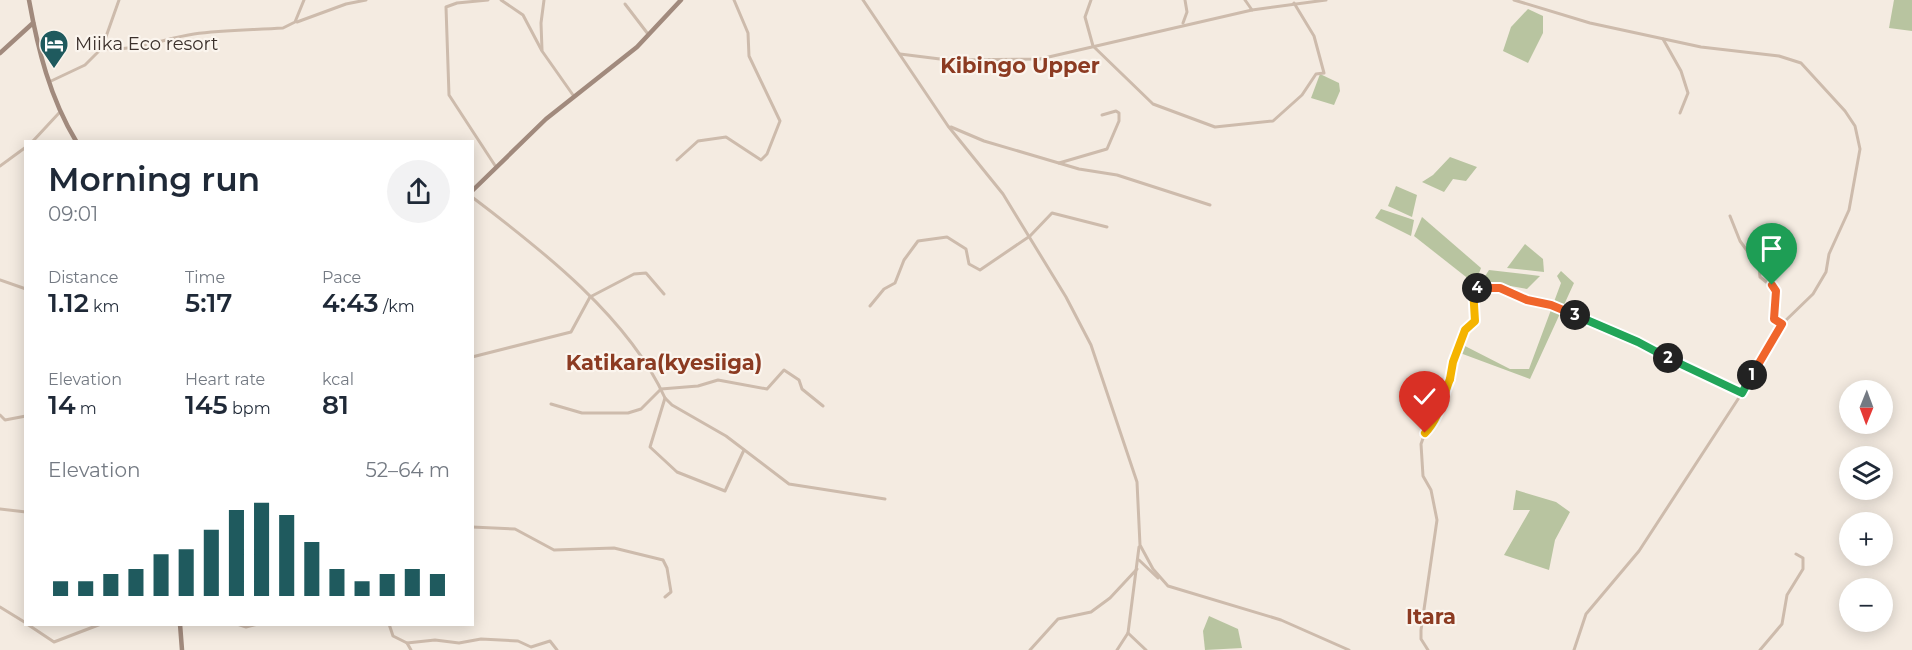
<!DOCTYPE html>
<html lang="en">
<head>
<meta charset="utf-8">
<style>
	:root { --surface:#fff; --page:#f2f2f3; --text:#1f2937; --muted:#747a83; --accent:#1f5a5e }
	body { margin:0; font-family:Montserrat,sans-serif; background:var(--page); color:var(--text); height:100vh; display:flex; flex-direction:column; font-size:22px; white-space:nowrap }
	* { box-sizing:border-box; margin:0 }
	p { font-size:20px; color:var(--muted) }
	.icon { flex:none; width:33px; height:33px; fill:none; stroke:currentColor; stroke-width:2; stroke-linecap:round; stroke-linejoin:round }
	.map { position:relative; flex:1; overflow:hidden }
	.drawer { position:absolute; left:24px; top:140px; width:450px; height:486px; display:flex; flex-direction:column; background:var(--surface); border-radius:0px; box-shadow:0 3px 15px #0003 }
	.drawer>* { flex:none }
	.needle { width:39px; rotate:181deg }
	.controls { position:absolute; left:1839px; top:380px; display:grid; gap:12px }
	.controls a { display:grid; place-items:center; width:54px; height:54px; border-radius:50%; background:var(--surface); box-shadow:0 3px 15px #0003; font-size:30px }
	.pin { position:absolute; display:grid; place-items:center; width:51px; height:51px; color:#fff; margin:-62px -26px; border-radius:50% 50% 50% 0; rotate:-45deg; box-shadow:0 0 6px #0007 }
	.pin .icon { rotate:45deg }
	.km { position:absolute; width:30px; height:30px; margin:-15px; border-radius:50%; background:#222; color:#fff; font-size:16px; line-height:30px; text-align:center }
	.round { display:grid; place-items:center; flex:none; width:63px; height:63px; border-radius:32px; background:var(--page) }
	.head { display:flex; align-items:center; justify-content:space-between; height:102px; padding:0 24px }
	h1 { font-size:33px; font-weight:600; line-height:45px }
	.figures { display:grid; grid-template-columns:repeat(3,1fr); gap:9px; height:102px; padding:6px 24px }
	.figures div { display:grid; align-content:center }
	.figures b { font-size:26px; font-weight:600 }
	.figures small { font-size:16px; font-weight:400 }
	.figures p { font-size:16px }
	.chart { height:168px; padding:12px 24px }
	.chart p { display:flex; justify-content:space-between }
	.chart svg { width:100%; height:108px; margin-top:6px; stroke:var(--accent); stroke-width:6 }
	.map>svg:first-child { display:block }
</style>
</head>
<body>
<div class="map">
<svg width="1912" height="650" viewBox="0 0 1912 650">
	<rect width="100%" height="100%" fill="#f4ebe1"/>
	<g fill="#b8c4a0">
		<polygon points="1894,0 1912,0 1912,31 1889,28"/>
		<polygon points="1528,9 1543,16 1543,33 1528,63 1503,51 1511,27"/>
		<polygon points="1320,74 1339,83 1340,91 1334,105 1311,98"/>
		<polygon points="1450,157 1477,167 1466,181 1453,179 1444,192 1422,182 1433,175"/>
		<polygon points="1396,186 1417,195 1412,217 1388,206"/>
		<polygon points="1381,209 1414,220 1411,236 1375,218"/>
		<polygon points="1422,217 1481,268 1475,284 1414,236"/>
		<polygon points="1525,244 1543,259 1544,272 1507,268"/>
		<polygon points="1489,270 1540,276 1527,289 1482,281"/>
		<polygon points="1561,271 1574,283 1530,379 1460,353 1463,345 1510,369 1529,369 1561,283 1557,276"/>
		<polygon points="1516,490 1556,502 1570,512 1555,540 1549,570 1504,555 1530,510 1513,510"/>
		<polygon points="1209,616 1238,629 1242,648 1205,650 1203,631"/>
	</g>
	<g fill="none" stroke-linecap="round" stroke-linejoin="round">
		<g stroke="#cdbbac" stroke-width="3">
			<polyline points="488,0 457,3 446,7 449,95 496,167"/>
			<polyline points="501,0 523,15 542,51 573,95"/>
			<polyline points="863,0 948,126 1003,194 1066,297 1091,345 1137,482 1140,545 1153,569 1168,586 1281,620 1349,650"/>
			<polyline points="1091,0 1085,17 1093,46 1153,104 1215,127 1273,121 1302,95 1316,74 1324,73 1314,36 1294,3"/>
			<polyline points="1245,0 1252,10"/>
			<polyline points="1514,0 1590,23 1701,47 1779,56 1801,63 1845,111 1855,126 1860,149 1849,210 1829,254 1826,272 1813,294 1782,324 1742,393 1639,551 1586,614 1574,650"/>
			<polyline points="625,4 648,34"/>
			<polyline points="297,22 346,4 366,0"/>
			<polyline points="1183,23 1187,12 1185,0"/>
			<polyline points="1663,39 1681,71 1688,93 1680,113"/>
			<path d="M102,48C132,53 165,38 194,34C223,30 254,30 283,28L295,22L304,0"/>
			<polyline points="542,50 541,23 544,0"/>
			<polyline points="900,54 948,60 1040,59 1252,10 1326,0"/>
			<polyline points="49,82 85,65 102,48 119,0"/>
			<polyline points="951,127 984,141 1079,169 1117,175 1210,205"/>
			<polyline points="33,141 59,113"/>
			<polyline points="677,160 698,141 726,137 761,160 767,154 780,121 749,56 748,33 734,0"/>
			<polyline points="1059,163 1107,149 1119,121 1119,113 1116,111 1102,115"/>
			<polyline points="0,166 26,147"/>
			<path d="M472,197C542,250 629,318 665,398L672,405L726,436L789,484L885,499"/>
			<polyline points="1730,216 1740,241 1759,267 1760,277 1775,289 1774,319 1782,324"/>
			<polyline points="0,280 26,289"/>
			<polyline points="870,306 884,289 895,283 904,260 918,241 947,237 966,249 969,264 980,270 1030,236 1052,213 1107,227"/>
			<polyline points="472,357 571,332 590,297 634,274 646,273 664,294"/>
			<polyline points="665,398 650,447 677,472 725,491 744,450"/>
			<polyline points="551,404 582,413 628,413 641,409 661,389 698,386 718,380 767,389 784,370 799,380 802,389 823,406"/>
			<polyline points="0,415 5,420 26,416"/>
			<polyline points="0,509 26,512"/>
			<polyline points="472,527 515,529 554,550 614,548 663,560 667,568 671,592 665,597"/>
			<polyline points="1139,560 1158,578"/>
			<polyline points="0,607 26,623"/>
			<polyline points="27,624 54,642 101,624"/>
			<polyline points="237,624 246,627 258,624"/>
			<polyline points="389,624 393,636 407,643 411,650"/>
			<polyline points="1128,633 1146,650"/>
			<polyline points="407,643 435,640 459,643 481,639 518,641 531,647 550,641 557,650"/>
			<polyline points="1030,650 1058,619 1091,612 1110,598 1137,569"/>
			<polyline points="1117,650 1128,633 1139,547"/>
			<polyline points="1428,650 1421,639 1421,630 1437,520 1431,490 1423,476 1421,444 1425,433 1439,416 1453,361 1465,330 1474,323 1473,288 1500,288 1530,301 1551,305 1638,342 1742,393"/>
			<polyline points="1760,650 1782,624 1787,595 1803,569 1803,558 1796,554"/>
		</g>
		<g stroke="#a18a7d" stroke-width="4.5">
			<path d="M29,0C38,50 50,98 76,141"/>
			<polyline points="0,53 33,23"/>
			<polyline points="472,191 546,119 637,47 681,0"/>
			<polyline points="180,624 182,650"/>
		</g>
	</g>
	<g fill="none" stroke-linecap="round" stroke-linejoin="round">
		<g stroke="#fff" stroke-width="12">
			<polyline id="split-1" points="1752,375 1782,324 1774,319 1776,291 1772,285"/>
		</g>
		<g stroke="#fff" stroke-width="12">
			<polyline id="split-2" points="1668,358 1742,393 1752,375"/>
		</g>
		<g stroke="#fff" stroke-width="12">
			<polyline id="split-3" points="1575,315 1638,342 1668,358"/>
		</g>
		<g stroke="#fff" stroke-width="12">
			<polyline id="split-4" points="1477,288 1500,288 1527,300 1551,305 1575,315"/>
		</g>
		<g stroke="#fff" stroke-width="12">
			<polyline id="split-5" points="1450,379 1453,362 1465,330 1475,321 1473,288 1477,288"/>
		</g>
		<g stroke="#fff" stroke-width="12">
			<path id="split-6" d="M1425,433C1440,417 1442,399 1450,379"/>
		</g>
		<use href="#split-1" stroke="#f0652b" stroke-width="8"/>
		<use href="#split-2" stroke="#22a559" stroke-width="8"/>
		<use href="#split-3" stroke="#22a559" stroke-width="8"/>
		<use href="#split-4" stroke="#f0652b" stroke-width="8"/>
		<use href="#split-5" stroke="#f5b400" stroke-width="8"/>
		<use href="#split-6" stroke="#f5b400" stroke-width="8"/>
	</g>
	<defs>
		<g id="hotel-pin" transform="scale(1.5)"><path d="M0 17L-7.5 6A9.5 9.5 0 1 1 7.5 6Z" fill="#1f5a5e" stroke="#fbf5ee"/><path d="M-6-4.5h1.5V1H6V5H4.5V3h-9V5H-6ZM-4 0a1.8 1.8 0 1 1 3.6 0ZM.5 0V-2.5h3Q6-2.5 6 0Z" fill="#fff"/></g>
	</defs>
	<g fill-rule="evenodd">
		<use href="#hotel-pin" x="54" y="44"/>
	</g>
	<g text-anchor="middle" stroke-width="4.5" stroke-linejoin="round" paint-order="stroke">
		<g font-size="18" fill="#3b302b" stroke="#fbf5ee" text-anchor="start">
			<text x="75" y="50">Miika Eco resort</text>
		</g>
		<g font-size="21" font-weight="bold" fill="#8c3b22" stroke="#fbf5ee">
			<text x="1020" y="73">Kibingo Upper</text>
			<text x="664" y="370">Katikara(kyesiiga)</text>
			<text x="1431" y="624">Itara</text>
		</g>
	</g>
</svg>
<div class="controls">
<a><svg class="needle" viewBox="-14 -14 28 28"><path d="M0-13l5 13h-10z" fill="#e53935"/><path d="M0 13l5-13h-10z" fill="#747a83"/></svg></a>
<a><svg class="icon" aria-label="layers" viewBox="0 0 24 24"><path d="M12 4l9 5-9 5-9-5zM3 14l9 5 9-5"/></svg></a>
<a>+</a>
<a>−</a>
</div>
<div class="pin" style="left:1772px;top:285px;background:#1e9e55"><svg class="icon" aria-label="arrive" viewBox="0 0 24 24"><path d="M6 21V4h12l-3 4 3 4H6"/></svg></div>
<div class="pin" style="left:1425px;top:433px;background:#d93025"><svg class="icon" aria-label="check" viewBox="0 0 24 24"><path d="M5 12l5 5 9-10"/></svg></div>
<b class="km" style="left:1752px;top:375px">1</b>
<b class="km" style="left:1668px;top:358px">2</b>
<b class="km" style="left:1575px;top:315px">3</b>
<b class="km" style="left:1477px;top:288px">4</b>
<section class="drawer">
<div class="head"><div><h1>Morning run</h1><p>09:01</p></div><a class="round"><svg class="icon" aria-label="share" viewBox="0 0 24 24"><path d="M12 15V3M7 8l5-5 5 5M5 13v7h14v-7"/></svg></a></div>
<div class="figures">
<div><p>Distance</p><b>1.12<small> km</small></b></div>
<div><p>Time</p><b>5:17</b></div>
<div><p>Pace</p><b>4:43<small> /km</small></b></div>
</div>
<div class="figures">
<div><p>Elevation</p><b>14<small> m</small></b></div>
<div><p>Heart rate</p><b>145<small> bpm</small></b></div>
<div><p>kcal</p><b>81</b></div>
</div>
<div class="chart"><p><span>Elevation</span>52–64 m</p>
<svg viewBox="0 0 160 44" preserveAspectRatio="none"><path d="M5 44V38M15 44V38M25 44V35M35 44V33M45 44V27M55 44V25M65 44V17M75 44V9M85 44V6M95 44V11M105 44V22M115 44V33M125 44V38M135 44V35M145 44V33M155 44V35"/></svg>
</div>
</section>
</div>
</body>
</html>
